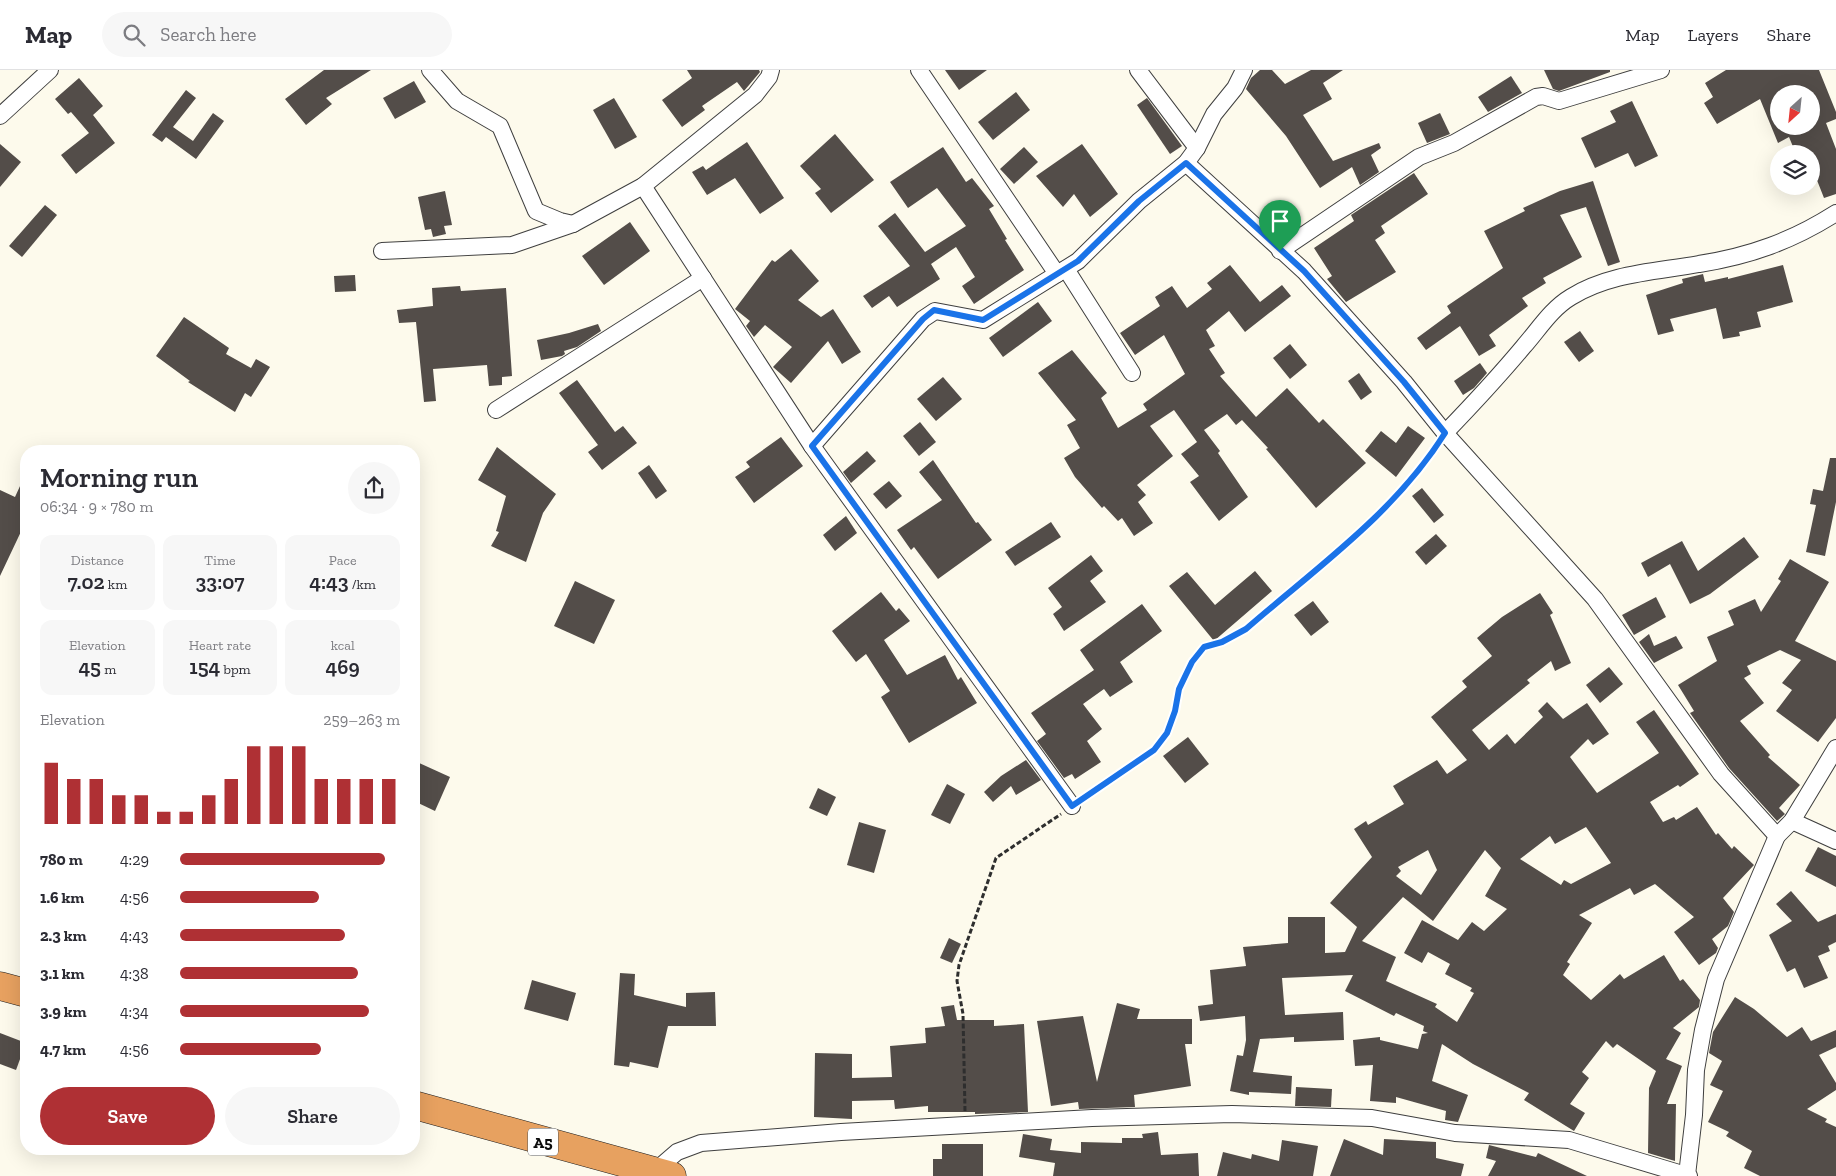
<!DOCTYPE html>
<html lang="en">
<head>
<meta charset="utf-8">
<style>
	:root { --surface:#fff; --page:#f7f7f7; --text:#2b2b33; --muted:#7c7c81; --line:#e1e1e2; --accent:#af3034 }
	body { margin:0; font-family:"Zilla Slab",serif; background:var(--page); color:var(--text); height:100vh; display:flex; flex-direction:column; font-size:19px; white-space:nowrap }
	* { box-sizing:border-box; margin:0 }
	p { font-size:16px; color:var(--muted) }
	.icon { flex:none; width:28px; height:28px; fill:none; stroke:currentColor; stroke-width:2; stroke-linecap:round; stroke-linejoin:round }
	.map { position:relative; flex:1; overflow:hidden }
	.sheet { position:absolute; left:20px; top:375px; width:400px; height:710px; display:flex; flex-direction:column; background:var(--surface); border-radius:20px; box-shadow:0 5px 20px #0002 }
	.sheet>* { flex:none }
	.needle { width:32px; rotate:207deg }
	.buttons { position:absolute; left:1770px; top:15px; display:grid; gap:10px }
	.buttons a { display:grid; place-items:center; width:50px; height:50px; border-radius:50%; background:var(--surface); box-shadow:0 5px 20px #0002; font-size:25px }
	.pin { position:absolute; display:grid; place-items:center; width:42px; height:42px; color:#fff; margin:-51px -21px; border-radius:50% 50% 50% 0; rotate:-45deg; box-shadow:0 0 5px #0007 }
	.pin .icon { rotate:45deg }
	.round { display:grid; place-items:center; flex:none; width:52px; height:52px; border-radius:26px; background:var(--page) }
	.headline { display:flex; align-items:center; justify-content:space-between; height:85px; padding:0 20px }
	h1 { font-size:28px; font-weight:600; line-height:38px }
	.metrics { display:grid; grid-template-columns:repeat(3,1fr); gap:8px; height:85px; padding:5px 20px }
	.metrics div { display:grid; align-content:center; border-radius:12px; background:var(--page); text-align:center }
	.metrics b { font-size:21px; font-weight:600 }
	.metrics small { font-size:14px; font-weight:400 }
	.metrics p { font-size:14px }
	.chart { height:140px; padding:10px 20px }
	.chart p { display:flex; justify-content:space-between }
	.chart svg { width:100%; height:90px; margin-top:5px; stroke:var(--accent); stroke-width:6 }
	.primary-button { display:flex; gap:10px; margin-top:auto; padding:10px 20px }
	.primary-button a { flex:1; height:58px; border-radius:30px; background:var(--accent); color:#fff; font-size:20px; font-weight:600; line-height:58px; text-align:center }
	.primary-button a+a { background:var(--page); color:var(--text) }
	ul { padding:0 20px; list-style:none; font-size:16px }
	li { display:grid; grid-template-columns:80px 60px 1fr; align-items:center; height:38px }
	li i { height:12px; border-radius:6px; background:var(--accent) }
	header { display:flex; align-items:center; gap:30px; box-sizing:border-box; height:70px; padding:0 25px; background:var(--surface); border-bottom:1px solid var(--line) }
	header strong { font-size:24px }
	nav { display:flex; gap:28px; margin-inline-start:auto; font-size:18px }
	.search { width:350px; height:45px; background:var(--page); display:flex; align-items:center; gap:12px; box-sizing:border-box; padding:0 18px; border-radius:28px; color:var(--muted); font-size:19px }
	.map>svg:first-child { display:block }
</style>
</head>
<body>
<header>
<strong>Map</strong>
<div class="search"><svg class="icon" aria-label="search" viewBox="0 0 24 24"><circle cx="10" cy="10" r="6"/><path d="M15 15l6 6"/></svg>Search here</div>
<nav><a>Map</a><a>Layers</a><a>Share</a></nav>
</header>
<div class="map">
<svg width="1836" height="1106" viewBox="0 0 1836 1106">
	<rect width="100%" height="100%" fill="#fdfaec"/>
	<g fill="#534d49" fill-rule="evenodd">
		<polygon points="324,0 371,0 326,28 332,34 306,55 285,29"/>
		<polygon points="687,0 759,0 760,2 744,21 737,12 702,36 705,40 682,57 662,30 692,8"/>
		<polygon points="945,0 987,0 959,20"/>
		<polygon points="1260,0 1272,0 1285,14 1311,0 1343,0 1323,13 1332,29 1303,45 1333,91 1379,73 1381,78 1371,85 1379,102 1360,115 1352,97 1320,118 1286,66 1246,19 1251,8"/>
		<polygon points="1544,0 1610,0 1610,2 1559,21 1553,19"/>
		<path d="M1726,0H1819L1836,42V49L1826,53L1836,79V124L1824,128L1811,95V84H1796L1789,67L1778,73L1760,29L1717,54L1704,33L1713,27L1705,13ZM1779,24H1811V56H1779Z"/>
		<polygon points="1511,6 1522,23 1488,42 1478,27"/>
		<polygon points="79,8 103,36 93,45 115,73 76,104 61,85 89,63 71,42 68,44 55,29"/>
		<polygon points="414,11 426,32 395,49 383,28"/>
		<polygon points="186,20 196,28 173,57 193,71 213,43 224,51 196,89 166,67 162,72 152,65"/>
		<polygon points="1016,22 1030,40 993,70 978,52"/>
		<polygon points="614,28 637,67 615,79 593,40"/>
		<polygon points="1147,28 1182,76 1170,84 1137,35"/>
		<polygon points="1632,31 1658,86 1635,97 1628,83 1595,98 1581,68 1616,52 1610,41"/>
		<polygon points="1440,43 1450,64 1427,73 1418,53"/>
		<polygon points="835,64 874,110 831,143 815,123 821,119 800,96"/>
		<polygon points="747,72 784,128 760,144 735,108 707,125 692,102 703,96 706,100"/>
		<polygon points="0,74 21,92 0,117"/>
		<polygon points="1082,74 1118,124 1090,147 1074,124 1063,137 1036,106"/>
		<polygon points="943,77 966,112 972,108 994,136 989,139 1007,169 1005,170 1024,200 974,234 962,216 975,207 956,177 931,194 940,209 897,237 889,226 872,238 863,226 910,196 878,156 895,143 925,182 966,156 937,118 908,138 890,112"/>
		<polygon points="1024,77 1038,92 1014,114 1000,99"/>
		<polygon points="1414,103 1428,124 1381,156 1385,163 1375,170 1396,202 1346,232 1327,209 1332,206 1314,178 1354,151 1351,145"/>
		<polygon points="1593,111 1620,192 1608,196 1586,137 1560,145 1582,187 1543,208 1546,213 1522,228 1528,236 1489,265 1496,276 1479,286 1460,256 1426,280 1417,268 1451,243 1447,236 1503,198 1484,161 1525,141 1523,138 1560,121"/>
		<polygon points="445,121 452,155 444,156 446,164 433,167 431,159 425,160 418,127"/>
		<polygon points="45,135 57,145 22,187 9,176"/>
		<polygon points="630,152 650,181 604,215 582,186"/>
		<polygon points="791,179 819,211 798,230 821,247 833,239 861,282 842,294 828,271 791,313 773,297 792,277 765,255 754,267 746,256 750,251 735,239 772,190 775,192"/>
		<polygon points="1230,195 1260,232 1282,215 1291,226 1245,262 1229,241 1206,260 1215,276 1209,279 1225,303 1220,306 1256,347 1287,318 1319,353 1323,349 1366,393 1316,438 1266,379 1268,378 1242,350 1236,355 1227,344 1204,360 1220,381 1218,383 1248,427 1219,451 1190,412 1199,406 1181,384 1197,372 1174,340 1150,356 1173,386 1137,415 1146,425 1138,432 1153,453 1134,466 1122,448 1118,451 1104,436 1102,438 1075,407 1064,388 1080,378 1067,355 1076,350 1038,303 1072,280 1107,323 1101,328 1118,358 1147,340 1143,334 1185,304 1164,265 1135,285 1120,263 1160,236 1155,227 1172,216 1187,238 1212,219 1207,213"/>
		<polygon points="1783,195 1793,232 1757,242 1761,257 1739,262 1740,266 1723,269 1716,238 1670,249 1674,261 1658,265 1646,225 1683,213 1682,209 1703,204 1705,212 1728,207 1728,209"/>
		<polygon points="355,205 356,221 335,222 334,206"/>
		<polygon points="460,216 461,221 506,218 512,306 502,307 502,315 489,316 487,295 433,299 436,331 424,332 416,252 399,253 397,240 433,236 432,218"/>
		<polygon points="1038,232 1052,251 1003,287 989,268"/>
		<polygon points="184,247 229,278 226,284 251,298 256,289 270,297 251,327 245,323 235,342 188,312 190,311 156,286"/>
		<polygon points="598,254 601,261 577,277 564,281 565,284 562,286 541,290 537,270 569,263"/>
		<polygon points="1580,261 1594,281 1579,292 1564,272"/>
		<polygon points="1290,274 1307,295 1290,309 1273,288"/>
		<polygon points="1480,293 1487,303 1474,318 1463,325 1454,311"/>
		<polygon points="1359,303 1372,322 1361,330 1348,311"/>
		<polygon points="943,307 962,329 936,351 917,329"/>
		<polygon points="577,310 615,362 623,356 637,373 602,400 588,382 598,375 559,323"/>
		<polygon points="920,352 936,372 919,386 903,366"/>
		<polygon points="1408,356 1425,368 1396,407 1365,381 1381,361 1396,373"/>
		<polygon points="781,367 803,396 754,433 735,407 750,397 746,392"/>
		<polygon points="497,377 556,424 543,443 526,492 491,476 499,462 496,461 506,426 478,410"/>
		<polygon points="867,381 876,391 851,413 843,402"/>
		<polygon points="1830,388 1836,388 1836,432 1825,486 1806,482 1816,435 1810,434 1813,419 1823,421"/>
		<polygon points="933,390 976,453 978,452 992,470 938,509 914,477 911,480 897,460 942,430 919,402"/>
		<polygon points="649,395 667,421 656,429 638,403"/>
		<polygon points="26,403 26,451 0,506 0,420 15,427"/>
		<polygon points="889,411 902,426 886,439 873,424"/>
		<polygon points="1422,418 1444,445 1434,453 1412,426"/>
		<polygon points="846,446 857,463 835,481 823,465"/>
		<polygon points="1051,452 1061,467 1015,496 1005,482"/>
		<polygon points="1436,464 1447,476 1426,495 1415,482"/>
		<polygon points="1744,467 1759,487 1710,524 1690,534 1670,494 1648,507 1641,493 1682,471 1698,501"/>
		<polygon points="1091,485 1103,501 1090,511 1106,532 1064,561 1053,544 1062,537 1048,518"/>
		<polygon points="1790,489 1829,512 1795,571 1836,591 1836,648 1818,672 1776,641 1792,620 1782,613 1801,590 1780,580 1747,596 1751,604 1744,608 1764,633 1740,651 1770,685 1768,687 1800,715 1779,738 1785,744 1777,751 1729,698 1690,643 1694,641 1678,615 1717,591 1707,567 1734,555 1728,541 1755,529 1761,542 1781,511 1778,509"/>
		<polygon points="1255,501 1272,521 1214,571 1169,516 1187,502 1215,535"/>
		<polygon points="575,511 615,530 594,574 554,556"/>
		<polygon points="881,522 896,541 899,538 910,551 884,570 907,605 945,585 958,610 961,607 977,633 909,673 881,627 890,621 866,584 856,592 832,561"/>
		<path d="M1540,523L1553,543L1550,545L1571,593L1555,601L1551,591L1527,610L1530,613L1472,660L1489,680L1507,664L1515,674L1543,647L1538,641L1547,632L1563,649L1587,633L1609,664L1593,675L1588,669L1570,687L1597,723L1659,683L1636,652L1654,640L1699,704L1680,717L1678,715L1650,732L1663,752L1674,747L1676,750L1697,737L1716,765L1718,763L1732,779L1734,776L1754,795L1723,828L1734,842L1728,856L1712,869L1718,878L1716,883L1699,895L1674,862L1694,847L1655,814L1634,825L1630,818L1579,845L1592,853L1567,892L1570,894L1563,905L1591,930L1620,904L1624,909L1664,885L1680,911L1683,909L1700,930L1699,937L1673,958L1681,963L1666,989L1682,996L1667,1034H1676L1675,1091L1648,1083L1649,1018L1656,1001L1617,974L1613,978L1606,971L1582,1002L1589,1008L1570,1034L1585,1043L1574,1061L1524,1030L1529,1023L1473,994L1442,974L1432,1011L1468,1025L1458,1052L1445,1050L1446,1041L1396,1027V1033L1370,1031L1373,995L1355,996L1353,970L1380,967V970L1418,979L1422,964L1428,963L1423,961L1424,956L1396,943L1394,946L1345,921L1353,905L1282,908L1285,945L1343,942L1344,970L1294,972V967L1260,969L1253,1002L1292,1006L1291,1024L1249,1022V1025L1230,1021L1237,985L1243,986L1246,970L1245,946L1200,951L1198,936L1213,934L1210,900L1246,896L1243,877L1288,873V847H1325V883L1345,882L1357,857L1330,833L1372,787L1354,759L1366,751L1368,755L1404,734L1393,716L1437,690L1447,704L1467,690L1431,647L1467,617L1462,611L1492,586L1477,568L1502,547ZM1586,757L1611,793L1571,814L1564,810L1561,815L1520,789L1550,766L1555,774ZM1428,780L1437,800L1421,825L1396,806L1401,801L1398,797ZM1485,780L1501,798L1485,826L1507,839L1484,861L1472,852L1458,870L1422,850L1404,883L1422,893L1428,882L1450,894L1445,904L1472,918L1470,921L1474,923L1457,952L1435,937L1437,934L1386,911L1396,887L1362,871L1403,827L1433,851Z"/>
		<polygon points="1656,527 1666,547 1634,565 1622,545"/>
		<polygon points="1313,531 1329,552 1311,566 1294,545"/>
		<polygon points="1142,534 1162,561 1120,592 1133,612 1110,627 1104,619 1083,634 1102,659 1087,671 1101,692 1075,709 1072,704 1064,708 1037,671 1046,664 1031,643 1094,600 1080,580"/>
		<polygon points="1649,564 1654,576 1676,566 1683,578 1654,593 1639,572"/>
		<polygon points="1609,597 1623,614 1600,633 1586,615"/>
		<polygon points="1188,667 1209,694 1185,713 1163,686"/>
		<polygon points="1026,690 1041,710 1016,725 1011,716 993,732 984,722 1001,706"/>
		<polygon points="417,692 450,707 435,741 414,731 414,701"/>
		<polygon points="947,714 965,724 950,754 931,745"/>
		<polygon points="818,718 836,727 827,746 809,738"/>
		<polygon points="859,752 886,760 874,803 847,795"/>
		<polygon points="1818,777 1836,786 1836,817 1805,801"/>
		<polygon points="1791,821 1818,852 1836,844 1836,872 1828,876 1830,881 1818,886 1828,908 1804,918 1795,898 1787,902 1769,865 1792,851 1776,834"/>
		<polygon points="949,868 961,874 952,893 940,888"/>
		<polygon points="620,903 635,904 634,925 686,937 686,923 715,922 716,956 668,956 658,998 630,992 629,997 614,995"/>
		<polygon points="532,910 576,923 568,951 524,939"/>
		<polygon points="1735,927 1754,939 1787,967 1802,957 1811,971 1836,960 1836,977 1819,985 1836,1013 1836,1020 1807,1039 1827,1049 1825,1052 1836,1057 1836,1106 1760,1106 1744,1098 1752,1081 1726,1066 1729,1062 1708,1052 1723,1021 1710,1015 1722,991 1709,983 1713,962"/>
		<polygon points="1117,933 1140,939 1137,949 1192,949 1192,974 1185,974 1191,1016 1134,1025 1135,1037 1079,1039 1078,1032 1051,1036 1037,951 1083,946 1097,1012"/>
		<polygon points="954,935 957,950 994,950 994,956 1024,954 1028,1042 975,1044 975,1042 928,1042 928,1036 895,1039 894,1030 852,1031 852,1049 814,1047 815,983 852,984 852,1008 892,1007 890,976 926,973 925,958 945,956 941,937"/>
		<polygon points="0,963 26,973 16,1000 0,994"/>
		<polygon points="1296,1017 1332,1019 1331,1037 1295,1036"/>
		<polygon points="1158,1062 1161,1085 1198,1083 1199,1106 1053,1106 1055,1093 1019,1087 1023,1064 1052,1069 1050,1080 1081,1083 1081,1072 1122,1073 1122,1068 1143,1068 1142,1064"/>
		<polygon points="1344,1069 1383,1085 1384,1069 1436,1072 1436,1088 1464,1094 1461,1106 1330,1106"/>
		<polygon points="1282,1070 1318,1076 1313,1106 1217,1106 1223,1082 1251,1089 1252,1084 1279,1091"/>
		<polygon points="942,1074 983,1074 983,1106 933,1106 933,1089 942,1089"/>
		<polygon points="1489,1075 1536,1087 1538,1083 1587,1106 1488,1106 1496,1091 1486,1088"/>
	</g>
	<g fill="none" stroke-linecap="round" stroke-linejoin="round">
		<g stroke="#3f3f3f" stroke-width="18">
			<g id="street">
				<polyline points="430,0 457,31 500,56 536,141 560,151 573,154"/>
				<polyline points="919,0 1057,204"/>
				<polyline points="1138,0 1197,78"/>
				<polyline points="0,46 50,0"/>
				<polyline points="1186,93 1304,201 1404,312 1445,363 1595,529 1721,704 1777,766"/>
				<polyline points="643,116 812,376 1072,736"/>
				<polyline points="382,181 512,175 573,154 643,116 755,25 769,7 771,0"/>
				<polyline points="1280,181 1419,87 1454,73 1536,27 1543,26 1559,31 1661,0"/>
				<polyline points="1066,199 1132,303"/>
				<polyline points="496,340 703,208"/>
				<path d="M1445,363C1472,335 1499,306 1524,276C1539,259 1551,239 1571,227C1610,203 1655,202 1699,194C1750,186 1792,171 1836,143"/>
				<polyline points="812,376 923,249 935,241 983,250 1078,191 1139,131 1186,93 1197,78 1214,44 1235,18 1244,0"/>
				<polyline points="1792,751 1836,771"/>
				<polyline points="655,1101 677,1082 701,1073 841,1062 1092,1048 1232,1044 1372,1048 1455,1063 1569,1070 1689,1106"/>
				<polyline points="1687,1105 1694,1045 1696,1000 1703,960 1716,909 1777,766 1792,751 1836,678"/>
			</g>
		</g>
		<g stroke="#1d1d1d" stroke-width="29">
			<g id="highway">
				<polyline points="0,916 26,923"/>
				<polyline points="414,1035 672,1106"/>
			</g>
		</g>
		<g stroke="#2e2e2e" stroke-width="3" stroke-dasharray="5 2.5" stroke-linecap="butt">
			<path d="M1085,728C1110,710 1150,690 1166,664C1182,638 1176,597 1204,577C1209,574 1217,574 1222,572C1230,569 1238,563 1246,559L1386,439L1428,390L1437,375"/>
			<polyline points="965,1041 963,944 957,911 959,895 996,788 1061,744"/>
		</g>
		<use href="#street" stroke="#fff" stroke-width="16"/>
		<use href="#highway" stroke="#e7a160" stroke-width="28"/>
	</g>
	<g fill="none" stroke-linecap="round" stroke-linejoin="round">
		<g stroke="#fff" stroke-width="10">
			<path id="route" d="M1186,93L1304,201L1404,312L1445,363C1395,443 1316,498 1246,559L1222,572L1204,577L1192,592L1179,619L1175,641L1167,663L1154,680L1072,736L812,376L923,249L934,240L983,250L1078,191L1139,131Z"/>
		</g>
		<use href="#route" stroke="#1a73e8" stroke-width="6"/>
	</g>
	<g text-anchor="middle" stroke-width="5" stroke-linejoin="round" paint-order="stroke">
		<rect fill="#fff" stroke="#555" stroke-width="1" x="528" y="1058.5" width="30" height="27" rx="4"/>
		<g font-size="16" font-weight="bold" fill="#0c0c0c">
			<text x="543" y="1078">A5</text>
		</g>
	</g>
</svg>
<div class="buttons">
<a><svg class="needle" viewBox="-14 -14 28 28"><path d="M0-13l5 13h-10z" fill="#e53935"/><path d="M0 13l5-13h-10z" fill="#7c7c81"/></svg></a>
<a><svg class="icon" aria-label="layers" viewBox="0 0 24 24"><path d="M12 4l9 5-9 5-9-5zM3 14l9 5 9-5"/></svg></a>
</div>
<div class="pin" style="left:1280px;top:181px;background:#1e9e55"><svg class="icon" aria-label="arrive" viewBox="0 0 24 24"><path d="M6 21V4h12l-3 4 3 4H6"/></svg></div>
<section class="sheet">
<div class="headline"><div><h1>Morning run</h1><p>06:34 · 9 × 780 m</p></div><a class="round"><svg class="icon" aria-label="share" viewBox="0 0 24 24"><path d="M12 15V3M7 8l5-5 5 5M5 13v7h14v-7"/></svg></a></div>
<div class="metrics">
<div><p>Distance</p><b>7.02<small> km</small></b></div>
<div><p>Time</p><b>33:07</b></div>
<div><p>Pace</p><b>4:43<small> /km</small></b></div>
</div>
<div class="metrics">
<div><p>Elevation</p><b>45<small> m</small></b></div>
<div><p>Heart rate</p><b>154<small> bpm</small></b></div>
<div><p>kcal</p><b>469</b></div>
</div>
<div class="chart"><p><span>Elevation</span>259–263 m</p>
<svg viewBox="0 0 160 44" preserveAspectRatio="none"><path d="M5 44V14M15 44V22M25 44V22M35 44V30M45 44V30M55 44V38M65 44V38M75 44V30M85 44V22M95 44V6M105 44V6M115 44V6M125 44V22M135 44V22M145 44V22M155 44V22"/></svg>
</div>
<ul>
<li><b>780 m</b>4:29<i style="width:93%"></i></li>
<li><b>1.6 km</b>4:56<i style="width:63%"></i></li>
<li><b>2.3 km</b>4:43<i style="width:75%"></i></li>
<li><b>3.1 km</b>4:38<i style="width:81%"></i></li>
<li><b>3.9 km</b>4:34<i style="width:86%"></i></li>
<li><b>4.7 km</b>4:56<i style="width:64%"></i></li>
</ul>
<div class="primary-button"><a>Save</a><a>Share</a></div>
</section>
</div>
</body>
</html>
